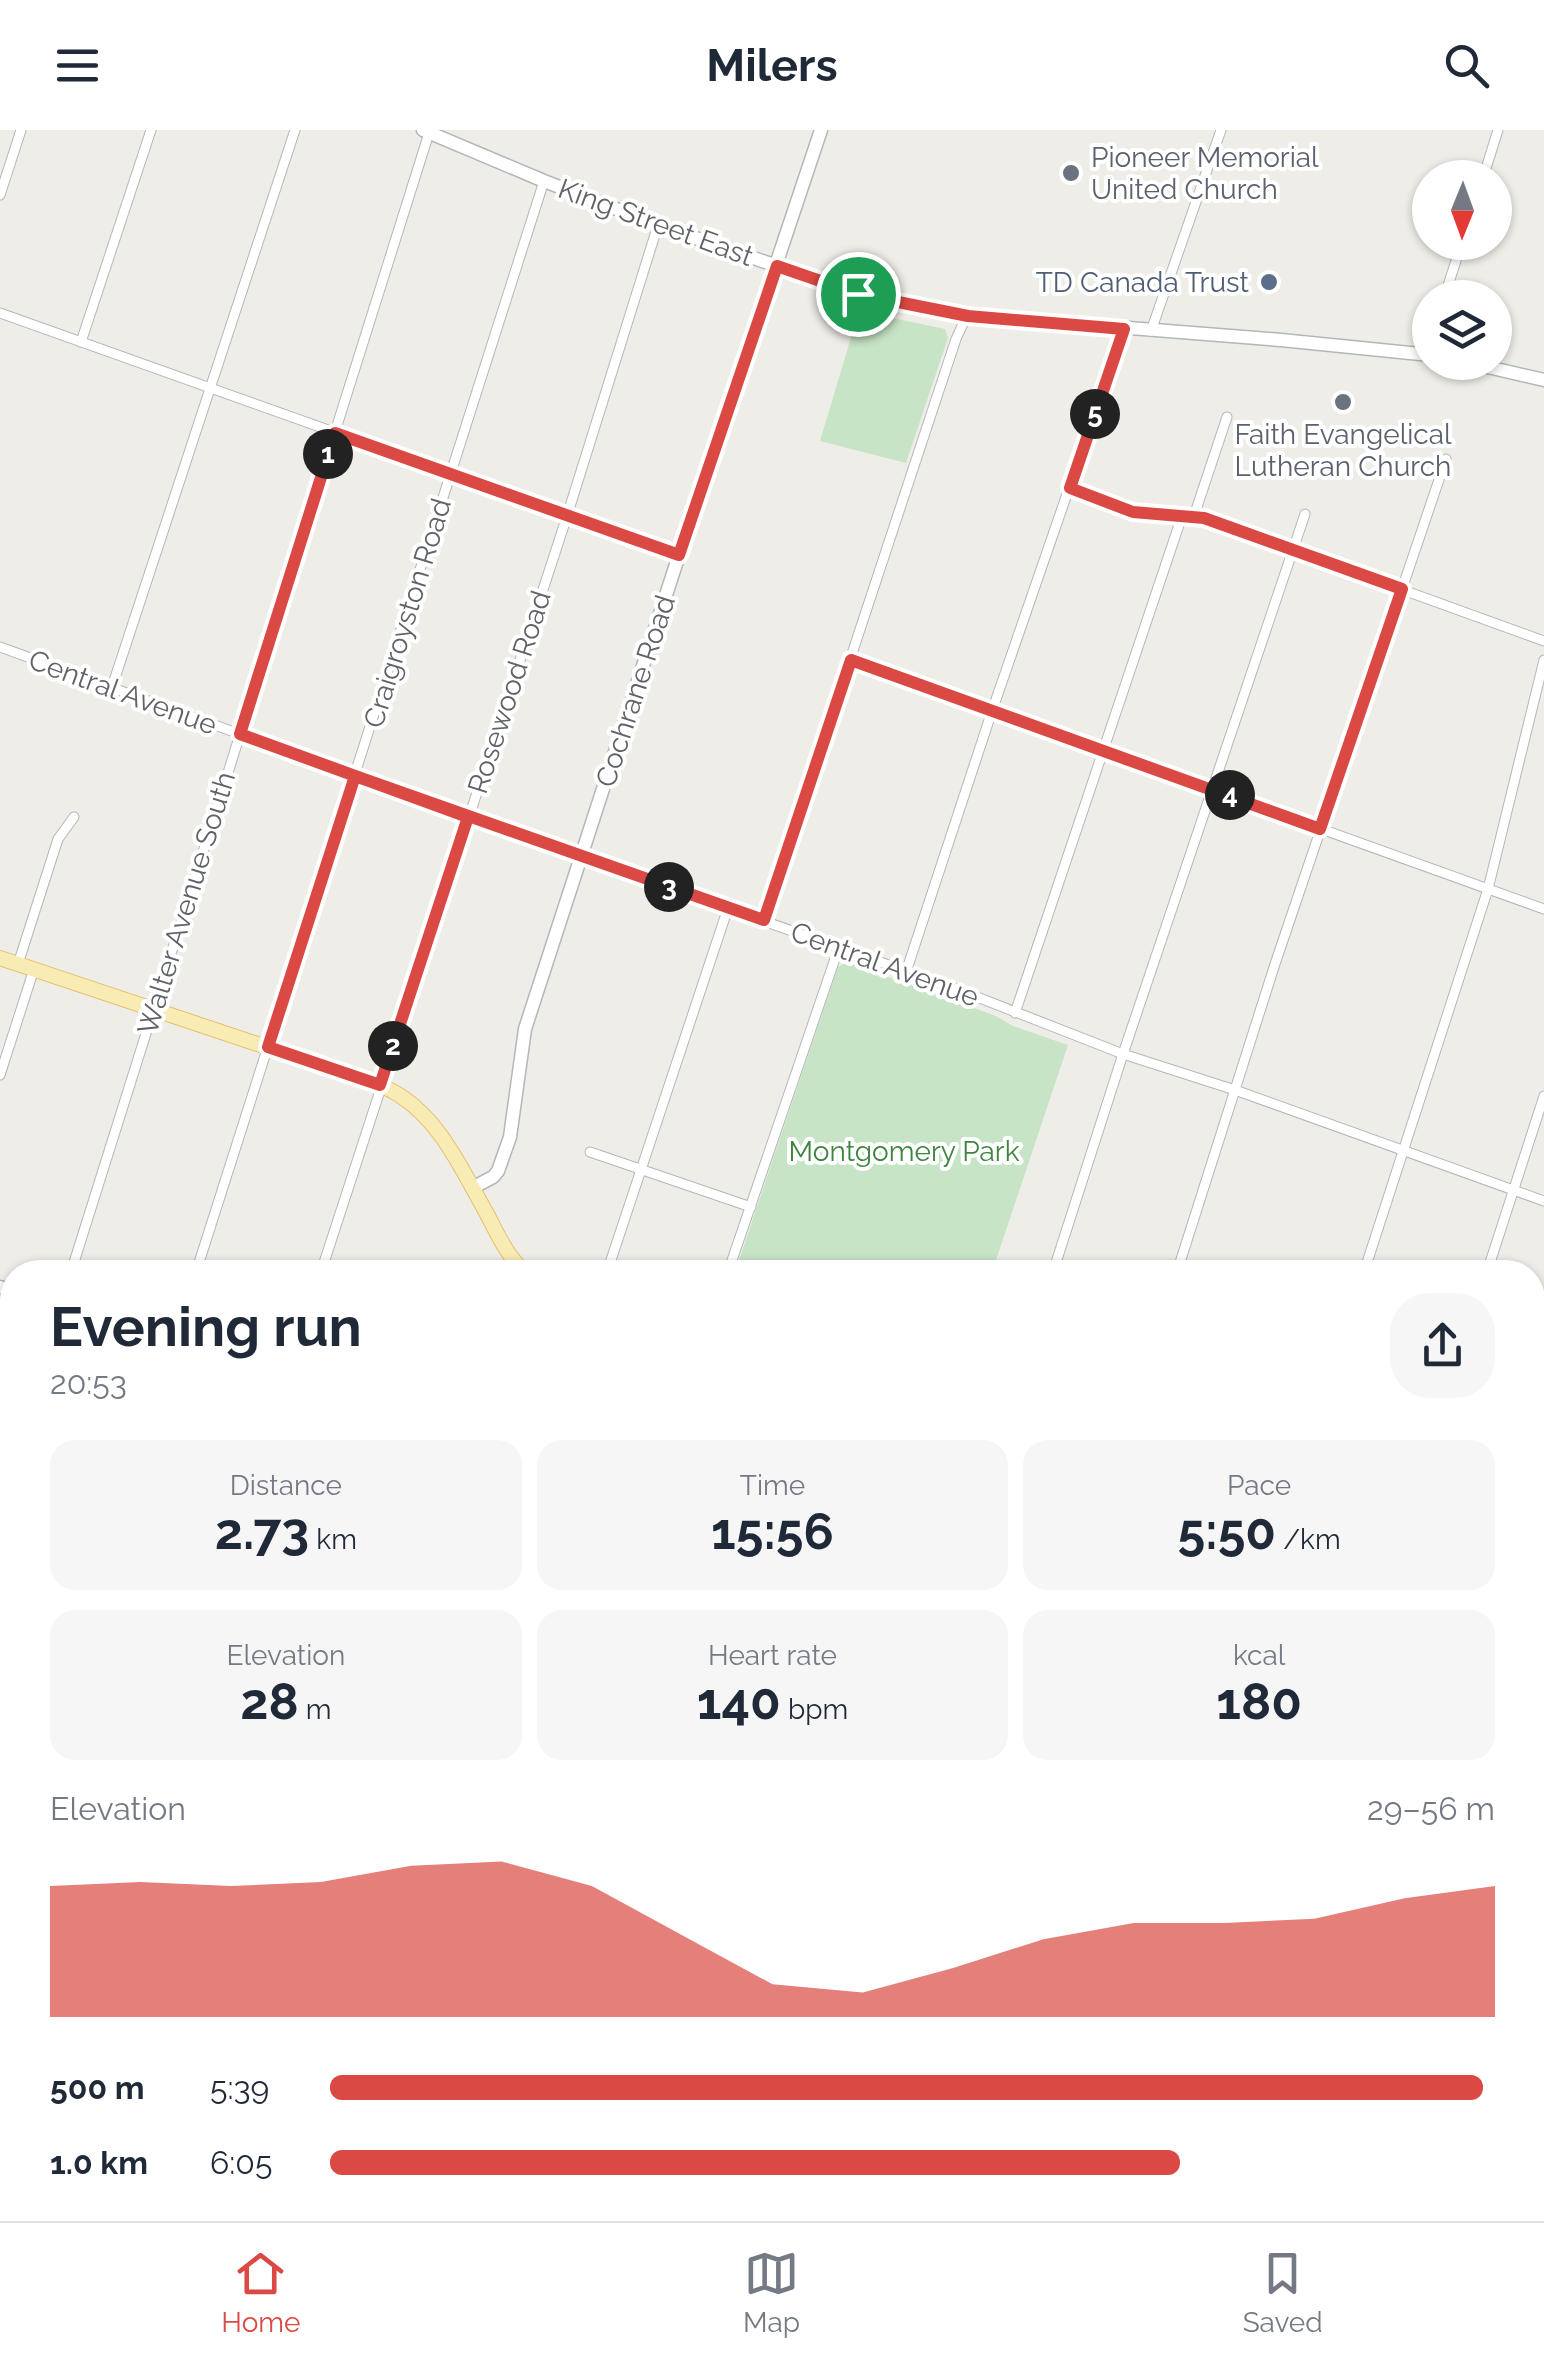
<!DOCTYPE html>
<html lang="en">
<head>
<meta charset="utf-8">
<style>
	:root { --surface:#fff; --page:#f6f6f7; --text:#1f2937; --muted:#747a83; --line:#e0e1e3; --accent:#da4943 }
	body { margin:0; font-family:Raleway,sans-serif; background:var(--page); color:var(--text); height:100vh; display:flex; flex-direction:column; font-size:38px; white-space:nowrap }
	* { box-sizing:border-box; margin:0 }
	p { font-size:32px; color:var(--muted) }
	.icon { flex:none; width:55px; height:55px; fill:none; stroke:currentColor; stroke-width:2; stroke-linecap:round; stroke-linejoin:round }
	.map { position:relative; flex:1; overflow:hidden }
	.sheet { position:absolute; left:0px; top:1130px; width:1545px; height:962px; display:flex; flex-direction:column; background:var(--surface); border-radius:40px 40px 0 0; box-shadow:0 2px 8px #0004 }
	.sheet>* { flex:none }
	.needle { width:65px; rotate:181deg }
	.fabs { position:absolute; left:1412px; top:30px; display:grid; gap:20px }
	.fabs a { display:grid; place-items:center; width:100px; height:100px; border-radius:50%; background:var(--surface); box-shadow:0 2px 8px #0004; font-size:50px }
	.pin { position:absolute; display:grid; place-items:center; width:85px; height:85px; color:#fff; margin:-42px; border:5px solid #fff; border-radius:50%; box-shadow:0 2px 10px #0007 }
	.km { position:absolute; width:50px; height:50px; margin:-25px; border-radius:50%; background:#222; color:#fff; font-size:28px; line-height:50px; text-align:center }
	.round { display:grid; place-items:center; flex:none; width:105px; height:105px; border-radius:40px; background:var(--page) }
	.head { display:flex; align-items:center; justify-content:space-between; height:170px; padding:0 50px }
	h1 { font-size:55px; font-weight:700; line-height:75px }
	.stats { display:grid; grid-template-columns:repeat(3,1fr); gap:15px; height:170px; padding:10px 50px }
	.stats div { display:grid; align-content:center; border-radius:25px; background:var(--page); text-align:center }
	.stats b { font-size:50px; font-weight:700 }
	.stats small { font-size:28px; font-weight:400 }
	.stats p { font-size:28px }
	.chart { height:280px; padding:20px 50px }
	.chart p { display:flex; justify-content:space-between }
	.chart svg { width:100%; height:180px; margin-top:10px; fill:var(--accent); opacity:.7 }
	ul { padding:0 50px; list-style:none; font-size:32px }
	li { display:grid; grid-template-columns:160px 120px 1fr; align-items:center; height:75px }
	li i { height:25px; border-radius:12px; background:var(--accent) }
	header { display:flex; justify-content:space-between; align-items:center; height:130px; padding:0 50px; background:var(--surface); font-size:45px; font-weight:700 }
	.menu { display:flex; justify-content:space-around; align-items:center; height:140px; border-top:2px solid var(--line); background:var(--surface); font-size:28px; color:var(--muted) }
	.menu a { display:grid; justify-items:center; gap:5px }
	.menu .on { color:var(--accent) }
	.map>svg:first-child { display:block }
</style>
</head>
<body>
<header><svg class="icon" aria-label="menu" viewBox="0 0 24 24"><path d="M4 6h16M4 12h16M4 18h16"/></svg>Milers<svg class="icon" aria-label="search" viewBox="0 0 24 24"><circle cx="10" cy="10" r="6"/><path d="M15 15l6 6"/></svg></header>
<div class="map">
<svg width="1544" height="2091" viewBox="0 0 1544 2091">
	<rect width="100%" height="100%" fill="#efede7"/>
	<g fill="#c7e4c6">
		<polygon points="859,181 945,199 948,208 906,333 820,311"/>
		<polygon points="847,832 996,886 1013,896 1068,915 992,1142 735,1142 838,837"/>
	</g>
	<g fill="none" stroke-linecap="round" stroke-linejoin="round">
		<g stroke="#b4b7ba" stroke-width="11">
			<g id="street">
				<polyline points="1483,48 1498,0"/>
				<polyline points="0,65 21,0"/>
				<polyline points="1444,168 1462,112"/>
				<polyline points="0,183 679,425"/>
				<polyline points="1151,201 1221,0"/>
				<polyline points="81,212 151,0"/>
				<polyline points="1070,358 1133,381 1204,388 1544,511"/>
				<polyline points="1194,386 1227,287"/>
				<polyline points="0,517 468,687 954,858 1123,924 1235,960 1544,1071"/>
				<polyline points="851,530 1544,779"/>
				<polyline points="112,557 295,0"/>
				<polyline points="764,790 956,209 967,185"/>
				<polyline points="18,834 58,709 74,687"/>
				<polyline points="906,842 992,581 1124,199"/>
				<polyline points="1015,883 1182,386"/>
				<polyline points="0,945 34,839"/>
				<polyline points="590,1022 751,1077"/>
				<polyline points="71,1142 429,3"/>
				<polyline points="196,1142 544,51"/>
				<polyline points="321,1142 567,386 658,95"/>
				<polyline points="607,1142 728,778"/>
				<polyline points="728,1142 839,817"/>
				<polyline points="1053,1142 1123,924 1305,384"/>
				<polyline points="1177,1142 1275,834 1446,329"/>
				<polyline points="1364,1142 1488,759 1544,530"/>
				<polyline points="1487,1142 1544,966"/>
				<polyline points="0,1364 12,1325"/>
				<polyline points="1532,1377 1544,1341"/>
				<polyline points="0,1500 12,1504"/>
				<polyline points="0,1741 12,1705"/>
				<polyline points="1532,1785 1544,1751"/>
				<polyline points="0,1843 12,1847"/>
				<polyline points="1532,2013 1544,2017"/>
				<polyline points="94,2080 118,2086 130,2080"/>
				<polyline points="708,2080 741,2091"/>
				<polyline points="25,2091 27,2080"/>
				<polyline points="395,2091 399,2080"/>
				<polyline points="549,2091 552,2080"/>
				<polyline points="677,2091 681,2080"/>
				<polyline points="807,2091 811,2080"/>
				<polyline points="927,2091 931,2080"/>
				<polyline points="1050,2091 1053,2080"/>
				<polyline points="1171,2091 1175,2080"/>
				<polyline points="1299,2091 1303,2080"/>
				<polyline points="1430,2091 1433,2080"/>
			</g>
		</g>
		<g stroke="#b3b6ba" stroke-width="15">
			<g id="secondary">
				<polyline points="423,0 544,51 658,95 858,164 967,185 1281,210 1430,225"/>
				<polyline points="1466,232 1544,250"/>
				<polyline points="472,1058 493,1047 498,1041 510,1007 525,899 679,425 821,0"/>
				<polyline points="0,1157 12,1160"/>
				<polyline points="242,2091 246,2080"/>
			</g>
		</g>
		<g stroke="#e5bf6b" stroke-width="16">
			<g id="primary">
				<path d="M0,828L326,937C351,945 377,951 399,965C441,991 463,1042 487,1084C498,1105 507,1126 525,1142"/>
				<polyline points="1532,1694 1544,1698"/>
			</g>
		</g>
		<use href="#street" stroke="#fff" stroke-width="9"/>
		<use href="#secondary" stroke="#fff" stroke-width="12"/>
		<use href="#primary" stroke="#f8ebb4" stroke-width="14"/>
	</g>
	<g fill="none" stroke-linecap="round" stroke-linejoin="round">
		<g stroke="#fff" stroke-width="20">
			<polyline id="route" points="858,164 777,136 679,425 335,303 240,604 468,687 380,955 268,917 355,646 764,790 851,530 1320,699 1402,459 1204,388 1133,382 1070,358 1124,199 968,186 858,164"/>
		</g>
		<use href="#route" stroke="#da4943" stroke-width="12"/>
	</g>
	<g fill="#6b7280" stroke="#fff" stroke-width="4">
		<circle cx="1071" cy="43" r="10"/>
		<circle cx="1343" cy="272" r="10"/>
	</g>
	<circle fill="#5c6f8a" stroke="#fff" stroke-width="4" cx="1269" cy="152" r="10"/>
	<g text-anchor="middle" stroke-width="8" stroke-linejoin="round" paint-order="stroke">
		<g font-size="28" fill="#5b616d" stroke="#fff" text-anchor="start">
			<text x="1091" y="37">Pioneer Memorial<tspan x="1091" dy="32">United Church</tspan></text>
			<text x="1343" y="314" text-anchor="middle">Faith Evangelical<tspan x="1343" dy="32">Lutheran Church</tspan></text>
		</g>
		<g font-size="28" fill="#5f6266" stroke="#fff">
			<text transform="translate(656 92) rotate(20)" y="10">King Street East</text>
			<text transform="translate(407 483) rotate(-73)" y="10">Craigroyston Road</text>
			<text transform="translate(635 561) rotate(-72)" y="10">Cochrane Road</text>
			<text transform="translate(123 562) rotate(20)" y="10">Central Avenue</text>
			<text transform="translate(509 562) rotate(-72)" y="10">Rosewood Road</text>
			<text transform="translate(186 773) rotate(-73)" y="10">Walter Avenue South</text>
			<text transform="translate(885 834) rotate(20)" y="10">Central Avenue</text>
		</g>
		<g font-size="28" fill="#4e5e75" stroke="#fff" text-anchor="end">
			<text x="1249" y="162">TD Canada Trust</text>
		</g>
		<g font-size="28" fill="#3f853f" stroke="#fff">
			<text x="904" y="1031">Montgomery Park</text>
		</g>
	</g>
</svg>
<div class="fabs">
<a><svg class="needle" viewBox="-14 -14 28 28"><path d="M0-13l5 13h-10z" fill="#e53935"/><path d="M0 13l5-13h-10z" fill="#747a83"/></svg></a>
<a><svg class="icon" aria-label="layers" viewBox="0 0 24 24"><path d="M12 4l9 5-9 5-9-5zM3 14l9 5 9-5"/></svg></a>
</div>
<div class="pin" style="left:858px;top:164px;background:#1e9e55"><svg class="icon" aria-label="arrive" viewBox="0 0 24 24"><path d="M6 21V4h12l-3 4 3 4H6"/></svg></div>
<b class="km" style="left:328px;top:324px">1</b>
<b class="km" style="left:393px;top:916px">2</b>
<b class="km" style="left:669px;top:757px">3</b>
<b class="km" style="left:1230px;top:665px">4</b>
<b class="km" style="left:1095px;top:284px">5</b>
<section class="sheet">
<div class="head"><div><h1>Evening run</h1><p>20:53</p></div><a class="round"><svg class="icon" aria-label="share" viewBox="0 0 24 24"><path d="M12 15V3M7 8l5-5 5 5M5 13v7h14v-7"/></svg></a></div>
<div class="stats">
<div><p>Distance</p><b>2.73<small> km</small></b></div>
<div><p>Time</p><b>15:56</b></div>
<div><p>Pace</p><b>5:50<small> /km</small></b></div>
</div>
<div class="stats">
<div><p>Elevation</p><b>28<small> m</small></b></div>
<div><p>Heart rate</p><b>140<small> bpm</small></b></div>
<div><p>kcal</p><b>180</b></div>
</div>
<div class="chart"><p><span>Elevation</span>29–56 m</p>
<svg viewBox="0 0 160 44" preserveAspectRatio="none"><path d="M0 44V12L10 11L20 12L30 11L40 7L50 6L60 12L70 24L80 36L90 38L100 32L110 25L120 21L130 21L140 20L150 15L160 12V44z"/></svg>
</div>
<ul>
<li><b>500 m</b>5:39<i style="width:99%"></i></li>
<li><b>1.0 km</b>6:05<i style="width:73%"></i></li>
</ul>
</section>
</div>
<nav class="menu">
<a class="on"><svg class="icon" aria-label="home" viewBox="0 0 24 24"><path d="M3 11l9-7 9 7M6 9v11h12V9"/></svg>Home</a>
<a><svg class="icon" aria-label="map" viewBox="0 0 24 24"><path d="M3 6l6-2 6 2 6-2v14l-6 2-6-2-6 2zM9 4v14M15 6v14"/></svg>Map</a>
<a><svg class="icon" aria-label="saved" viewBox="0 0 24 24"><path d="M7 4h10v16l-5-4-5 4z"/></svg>Saved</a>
</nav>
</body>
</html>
